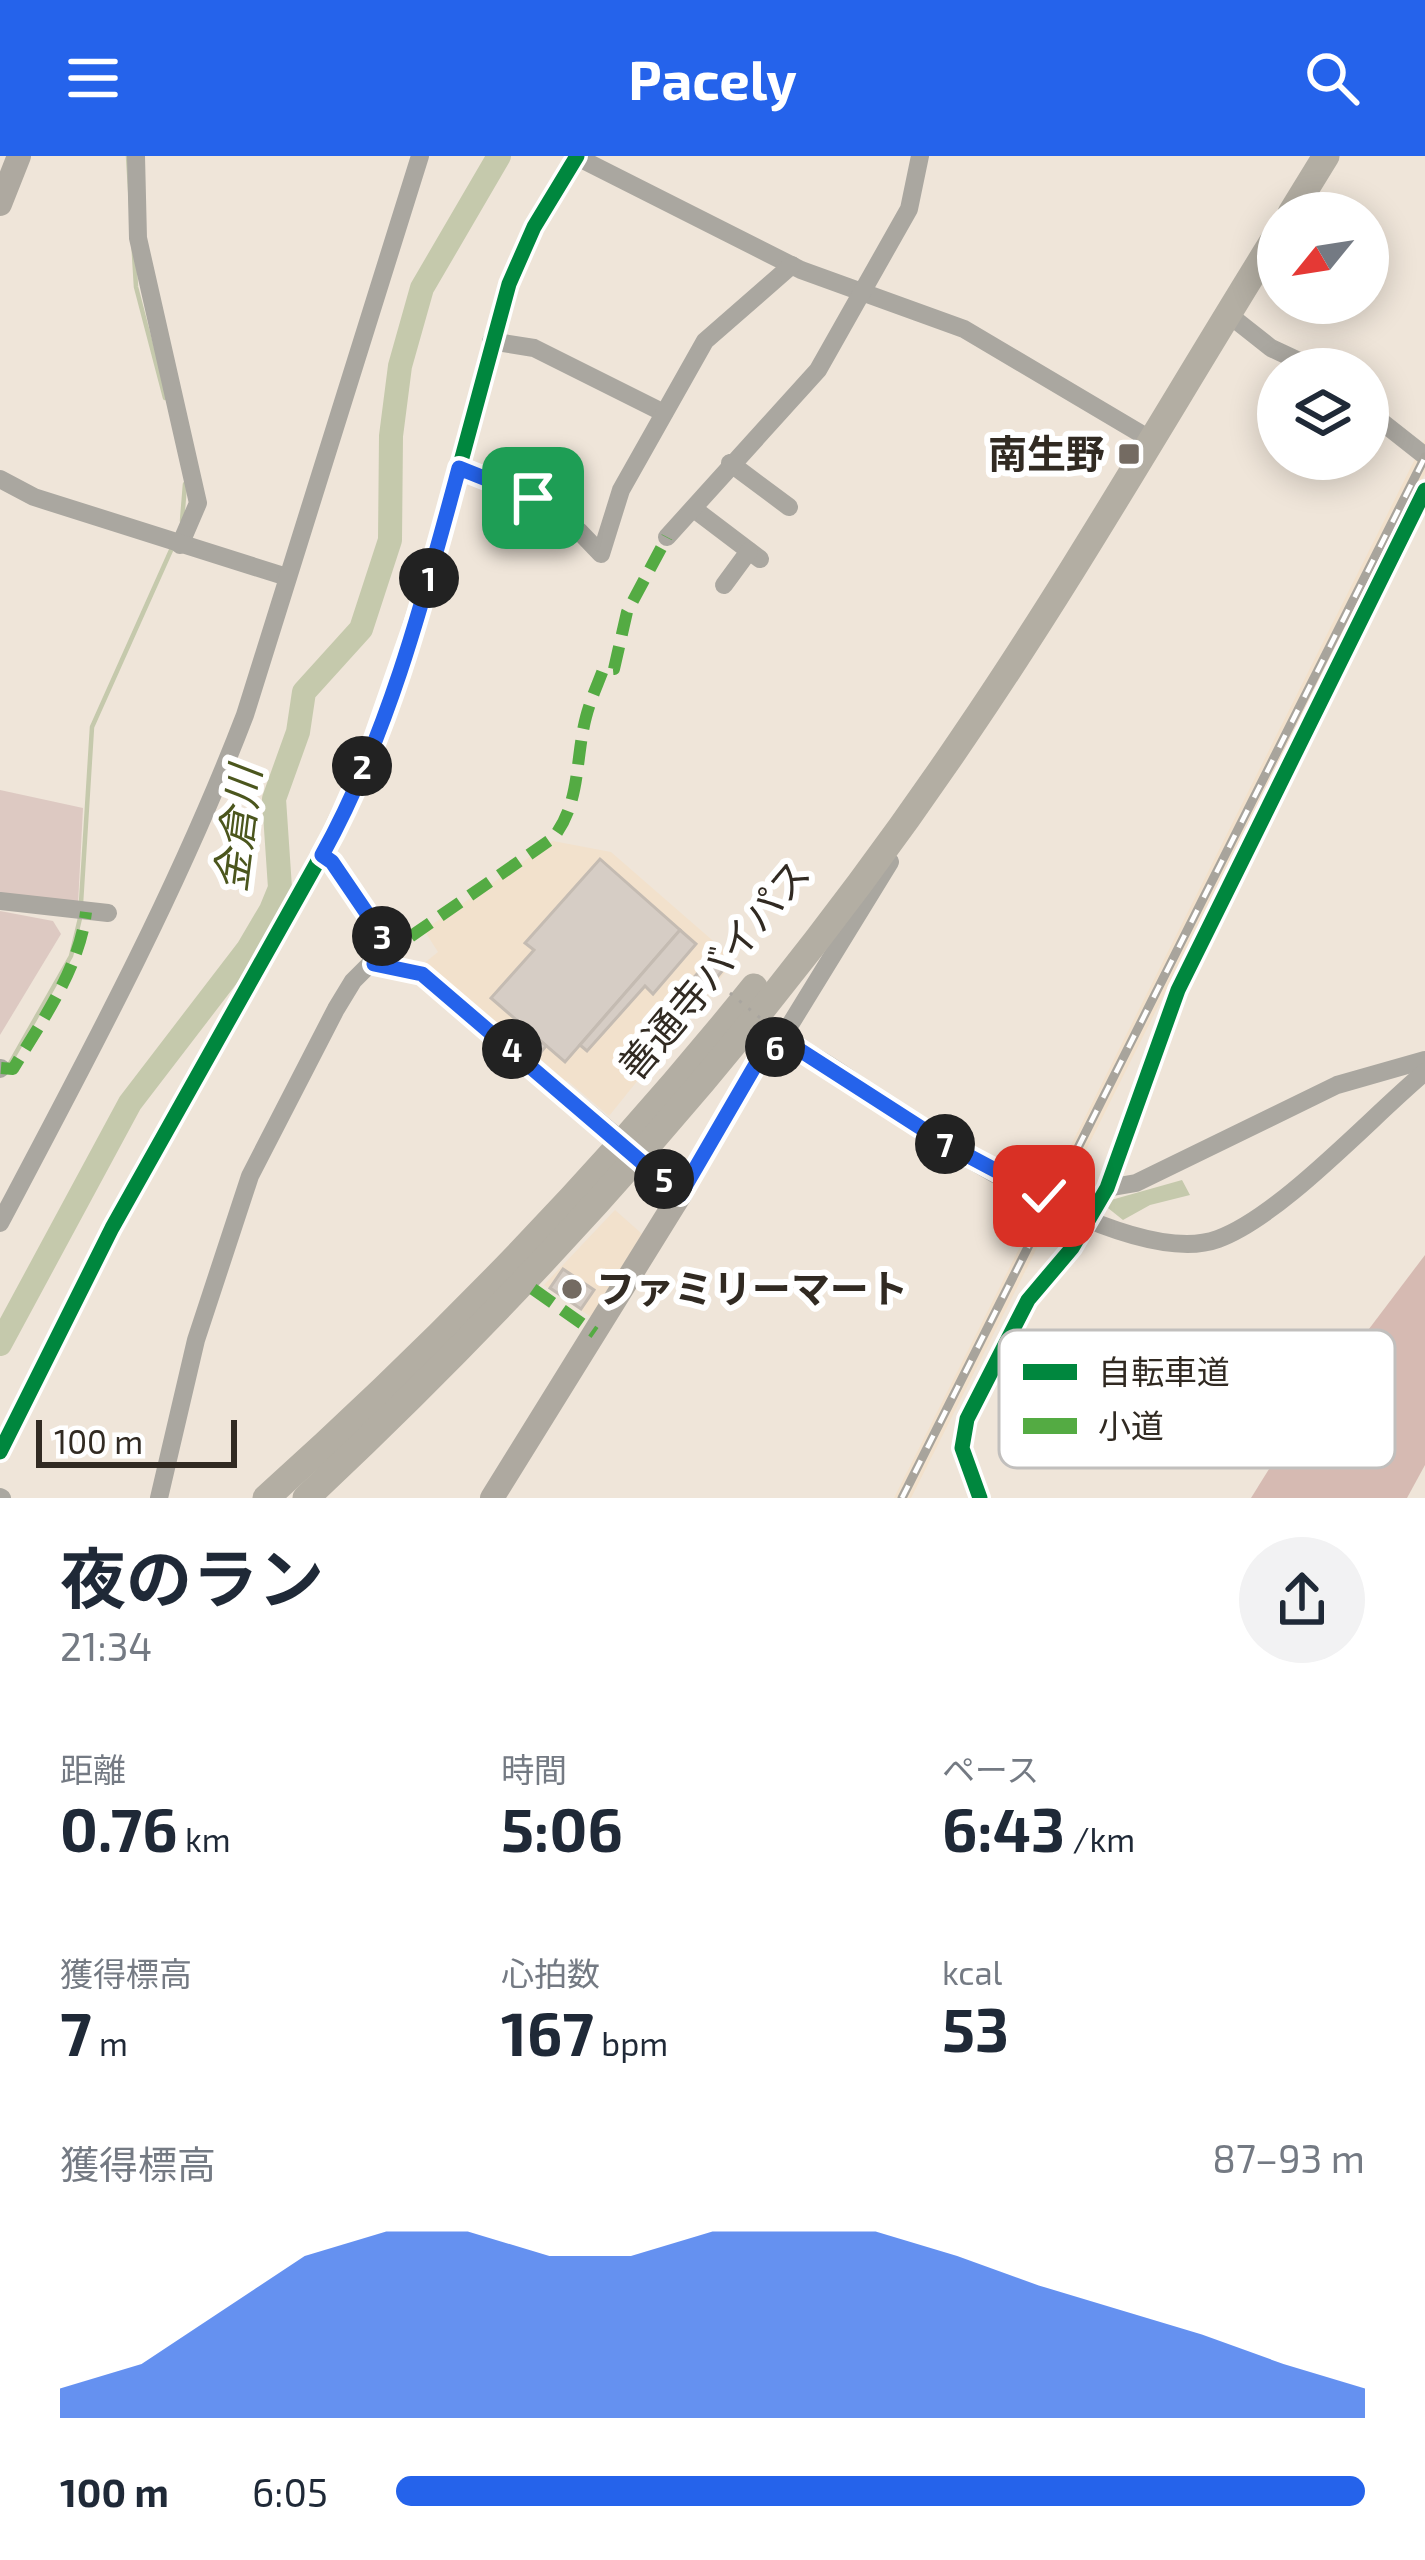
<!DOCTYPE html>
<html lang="ja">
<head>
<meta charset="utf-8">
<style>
	:root { --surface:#fff; --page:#f2f2f3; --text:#1f2937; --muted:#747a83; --accent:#2563eb }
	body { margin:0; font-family:"Exo 2","Noto Sans JP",sans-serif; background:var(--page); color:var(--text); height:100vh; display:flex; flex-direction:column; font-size:45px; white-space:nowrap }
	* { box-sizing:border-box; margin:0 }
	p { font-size:39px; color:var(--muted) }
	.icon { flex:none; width:66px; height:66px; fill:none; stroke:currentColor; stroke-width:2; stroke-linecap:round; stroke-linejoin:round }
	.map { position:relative; height:1342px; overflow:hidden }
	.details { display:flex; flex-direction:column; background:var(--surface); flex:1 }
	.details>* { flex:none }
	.needle { width:78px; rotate:240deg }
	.buttons { position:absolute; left:1257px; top:36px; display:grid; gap:24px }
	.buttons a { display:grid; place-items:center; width:132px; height:132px; border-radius:50%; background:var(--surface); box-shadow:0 6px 30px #0003; font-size:60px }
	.scale { position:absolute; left:36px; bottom:30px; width:201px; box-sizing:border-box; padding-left:12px; border:6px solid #312a22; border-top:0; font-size:33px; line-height:42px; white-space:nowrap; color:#312a22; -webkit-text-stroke:9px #fff; paint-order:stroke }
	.pin { position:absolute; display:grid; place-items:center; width:102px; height:102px; color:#fff; margin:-51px; border-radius:24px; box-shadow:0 6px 18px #0006 }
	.km { position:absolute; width:60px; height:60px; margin:-30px; border-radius:50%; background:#222; color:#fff; font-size:33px; line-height:60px; text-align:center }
	.round { display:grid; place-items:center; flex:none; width:126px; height:126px; border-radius:63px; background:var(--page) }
	.head { display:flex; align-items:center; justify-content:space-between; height:204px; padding:0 60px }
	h1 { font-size:66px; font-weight:700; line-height:90px }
	.metrics { display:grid; grid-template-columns:repeat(3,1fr); gap:18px; height:204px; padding:12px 60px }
	.metrics div { display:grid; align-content:center }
	.metrics b { font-size:60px; font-weight:700 }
	.metrics small { font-size:33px; font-weight:400 }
	.metrics p { font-size:33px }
	.chart { height:336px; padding:24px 60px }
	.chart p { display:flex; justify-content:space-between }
	.chart svg { width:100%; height:216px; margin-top:12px; fill:var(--accent); opacity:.7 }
	ul { padding:0 60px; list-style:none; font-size:39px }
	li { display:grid; grid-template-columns:192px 144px 1fr; align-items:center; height:90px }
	li i { height:30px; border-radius:15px; background:var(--accent) }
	header { display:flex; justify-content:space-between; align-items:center; height:156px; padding:0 60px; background:var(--accent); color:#fff; font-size:54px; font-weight:700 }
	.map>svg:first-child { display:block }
</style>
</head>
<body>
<header><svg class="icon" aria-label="menu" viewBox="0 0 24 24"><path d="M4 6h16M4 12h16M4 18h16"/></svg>Pacely<svg class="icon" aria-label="search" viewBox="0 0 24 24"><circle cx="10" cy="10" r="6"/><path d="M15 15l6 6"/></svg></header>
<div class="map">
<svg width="1425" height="1342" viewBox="0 0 1425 1342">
	<rect width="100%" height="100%" fill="#efe5d9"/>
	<g fill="#f2e1cc">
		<polygon points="1425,283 1425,318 1059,1048 911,1342 894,1342"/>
		<polygon points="553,685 611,696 735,804 609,960 568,925 556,927 423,808 438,796 424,774"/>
		<polygon points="615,1054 642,1078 591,1161 544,1129"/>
	</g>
	<g fill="#ddc9c2">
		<polygon points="0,634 83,652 78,748 0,737"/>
		<polygon points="0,755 53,765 61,778 0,879"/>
	</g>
	<polygon fill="#d6bab2" points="1425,1099 1425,1309 1407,1342 1251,1342 1297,1268"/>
	<polygon fill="#c5c9ac" points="1182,1024 1190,1039 1150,1049 1123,1064 1108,1052 1111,1044"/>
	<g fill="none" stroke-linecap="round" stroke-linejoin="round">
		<g stroke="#c5c9ac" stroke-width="4.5">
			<polyline points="128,0 136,131 165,242"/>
			<polyline points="182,365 185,328"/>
			<polyline points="81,747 92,571 172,392"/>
			<polyline points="9,909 71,800 81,758"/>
		</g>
		<polyline stroke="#c5c9ac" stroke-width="24" points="0,1188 130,947 248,793 271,754 280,732 274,643 298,576 304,536 361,473 390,384 391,280 400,210 422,132 499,0"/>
	</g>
	<g fill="#d6cdc5" stroke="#c4bbb2" stroke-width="3">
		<polygon points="600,703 680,774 565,906 491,842 534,794 525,787"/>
		<polygon points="680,774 696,788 653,838 645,830 587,895 580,889"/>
		<polygon points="715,797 728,808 698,844 685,832"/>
		<polygon points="527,873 546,890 541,896 522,879"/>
		<polygon points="563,1113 594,1134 581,1153 550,1132"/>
	</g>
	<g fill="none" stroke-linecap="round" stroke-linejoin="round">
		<g stroke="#aaa7a0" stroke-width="18">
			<polyline points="136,0 138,82 198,347 180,389"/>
			<polyline points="575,0 801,114 964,173 1148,282"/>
			<polyline points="1228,158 1271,192 1316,213"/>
			<polyline points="491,185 534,192 664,257"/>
			<polyline points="1368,255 1425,300"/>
			<polyline points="730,307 789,351"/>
			<polyline points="459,312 494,326 500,338 533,342 552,369 579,375 601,398 621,334 705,185 792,109"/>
			<polyline points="0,323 34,341 287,421"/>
			<polyline points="694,353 760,403"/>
			<polyline points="667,381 818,214 909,53 920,0"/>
			<polyline points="724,429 749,395"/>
			<polyline points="0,745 108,757"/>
			<polyline points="374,808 422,817 622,985"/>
			<polyline points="777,890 890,706"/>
			<polyline points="0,913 1,912"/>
			<polyline points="1107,1032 1136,1027 1337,929 1425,904"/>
			<path d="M680,1039L759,903L777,890L792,889C835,908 876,943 915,969C980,1012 1143,1111 1218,1083C1281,1060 1370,962 1425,916"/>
			<path d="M0,1067C89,899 177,736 245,559L420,0"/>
			<polyline points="0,1296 112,1072 332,680 371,591 427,431 509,128 534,71 577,0"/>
			<polyline points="0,1341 2,1342"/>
			<polyline points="159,1342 196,1184 250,1020 336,853 353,825 386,792 333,706 322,699"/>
			<polyline points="980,1342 962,1292 967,1263 1028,1144 1072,1092 1107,1032 1178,834 1425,334"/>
		</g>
		<g stroke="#aea9a0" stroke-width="24">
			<polyline points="0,48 19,0"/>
			<polyline points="492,1342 680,1039 624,986"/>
		</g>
		<g stroke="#b3aea3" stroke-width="27">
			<polyline points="1291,57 1326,0"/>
			<path d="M266,1342C442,1184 606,1015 754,831"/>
			<path d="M306,1342C551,1112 777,858 965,579C1076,416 1174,244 1278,77"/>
		</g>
		<g stroke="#a8a49c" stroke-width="9">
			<polyline id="rail" points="902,1342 1425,301"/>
		</g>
		<use href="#rail" stroke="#fff" stroke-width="4.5" stroke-dasharray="14" stroke-linecap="butt"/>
		<polyline stroke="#a9a59f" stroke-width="3" stroke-dasharray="3 9" stroke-linecap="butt" points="730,837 765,866"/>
		<g stroke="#54ab43" stroke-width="12" stroke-dasharray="24 12" stroke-linecap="butt">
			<path d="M381,801L553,682C581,647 575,603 586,561C590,545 597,530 603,514L614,513L627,456L667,381"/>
			<path d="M1,912L13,913C42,864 79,814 86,756"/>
			<polyline points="533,1133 595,1177"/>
		</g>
		<g stroke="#fff" stroke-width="22">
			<g id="cycleway">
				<polyline points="0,1296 112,1072 332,680 371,591 427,431 509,128 534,71 577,0"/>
				<polyline points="980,1342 962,1292 967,1263 1028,1144 1072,1092 1107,1032 1178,834 1425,334"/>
			</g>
		</g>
		<use href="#cycleway" stroke="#00873e" stroke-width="15"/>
	</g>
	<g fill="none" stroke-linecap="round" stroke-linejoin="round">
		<g stroke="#fff" stroke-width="24">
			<path id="route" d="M533,342L500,338L494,326L459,312C424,442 388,580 322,699L332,706L383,781L386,792L374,808L422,818L680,1039L759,903L777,890L792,889L946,988L1044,1040"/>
		</g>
		<use href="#route" stroke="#2563eb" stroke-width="15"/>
	</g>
	<g fill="#746b62" stroke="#fff" stroke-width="4.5">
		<rect x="1117" y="286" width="24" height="24" rx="6"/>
		<circle cx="572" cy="1133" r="12"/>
	</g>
	<g text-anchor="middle" stroke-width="12" stroke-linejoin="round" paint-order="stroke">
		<g font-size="39" font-weight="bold" fill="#312a22" stroke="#fff" text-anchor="end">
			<text x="1105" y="312">南生野</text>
			<text x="596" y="1147" text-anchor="start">ファミリーマート</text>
		</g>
		<g font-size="39" fill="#312a22" stroke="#fff">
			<text transform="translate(714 814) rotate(-50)" y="14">善通寺バイパス</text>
		</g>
		<g font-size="42" font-style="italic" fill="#4b561d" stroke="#fff">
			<text transform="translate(238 673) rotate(-83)" y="15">金倉川</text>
		</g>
	</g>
	<rect x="999" y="1174" width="396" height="138" rx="18" fill="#fff" stroke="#c1bfbd" stroke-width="3"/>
	<rect x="1023" y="1208" width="54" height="16" fill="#00873e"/>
	<rect x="1023" y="1262" width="54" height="16" fill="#54ab43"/>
	<g font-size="33" fill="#312a22">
		<text x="1098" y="1228">自転車道</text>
		<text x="1098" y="1282">小道</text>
	</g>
</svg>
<div class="buttons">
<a><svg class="needle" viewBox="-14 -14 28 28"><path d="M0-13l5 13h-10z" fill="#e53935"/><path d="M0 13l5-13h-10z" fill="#747a83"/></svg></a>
<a><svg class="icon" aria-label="layers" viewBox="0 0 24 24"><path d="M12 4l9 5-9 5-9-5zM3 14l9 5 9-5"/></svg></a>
</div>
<div class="scale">100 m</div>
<div class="pin" style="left:533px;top:342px;background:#1e9e55"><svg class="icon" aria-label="arrive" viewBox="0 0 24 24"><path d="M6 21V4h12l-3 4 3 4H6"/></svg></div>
<div class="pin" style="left:1044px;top:1040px;background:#d93025"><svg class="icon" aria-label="check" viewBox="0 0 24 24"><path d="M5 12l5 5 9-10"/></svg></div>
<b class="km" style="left:429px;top:422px">1</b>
<b class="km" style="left:362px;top:610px">2</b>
<b class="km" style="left:382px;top:780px">3</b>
<b class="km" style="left:512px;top:893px">4</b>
<b class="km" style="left:664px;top:1023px">5</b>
<b class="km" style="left:775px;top:891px">6</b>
<b class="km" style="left:945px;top:988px">7</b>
</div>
<section class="details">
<div class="head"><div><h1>夜のラン</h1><p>21:34</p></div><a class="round"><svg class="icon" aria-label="share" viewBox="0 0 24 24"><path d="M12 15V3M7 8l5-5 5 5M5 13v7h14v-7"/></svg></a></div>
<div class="metrics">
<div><p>距離</p><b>0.76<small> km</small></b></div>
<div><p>時間</p><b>5:06</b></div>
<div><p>ペース</p><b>6:43<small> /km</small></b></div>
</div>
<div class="metrics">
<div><p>獲得標高</p><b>7<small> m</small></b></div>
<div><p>心拍数</p><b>167<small> bpm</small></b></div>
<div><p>kcal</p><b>53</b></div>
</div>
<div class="chart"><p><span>獲得標高</span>87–93 m</p>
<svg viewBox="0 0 160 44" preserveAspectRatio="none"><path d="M0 44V38L10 33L20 22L30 11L40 6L50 6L60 11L70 11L80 6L90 6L100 6L110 11L120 17L130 22L140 27L150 33L160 38V44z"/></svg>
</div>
<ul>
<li><b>100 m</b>6:05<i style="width:100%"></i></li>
</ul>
</section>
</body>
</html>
